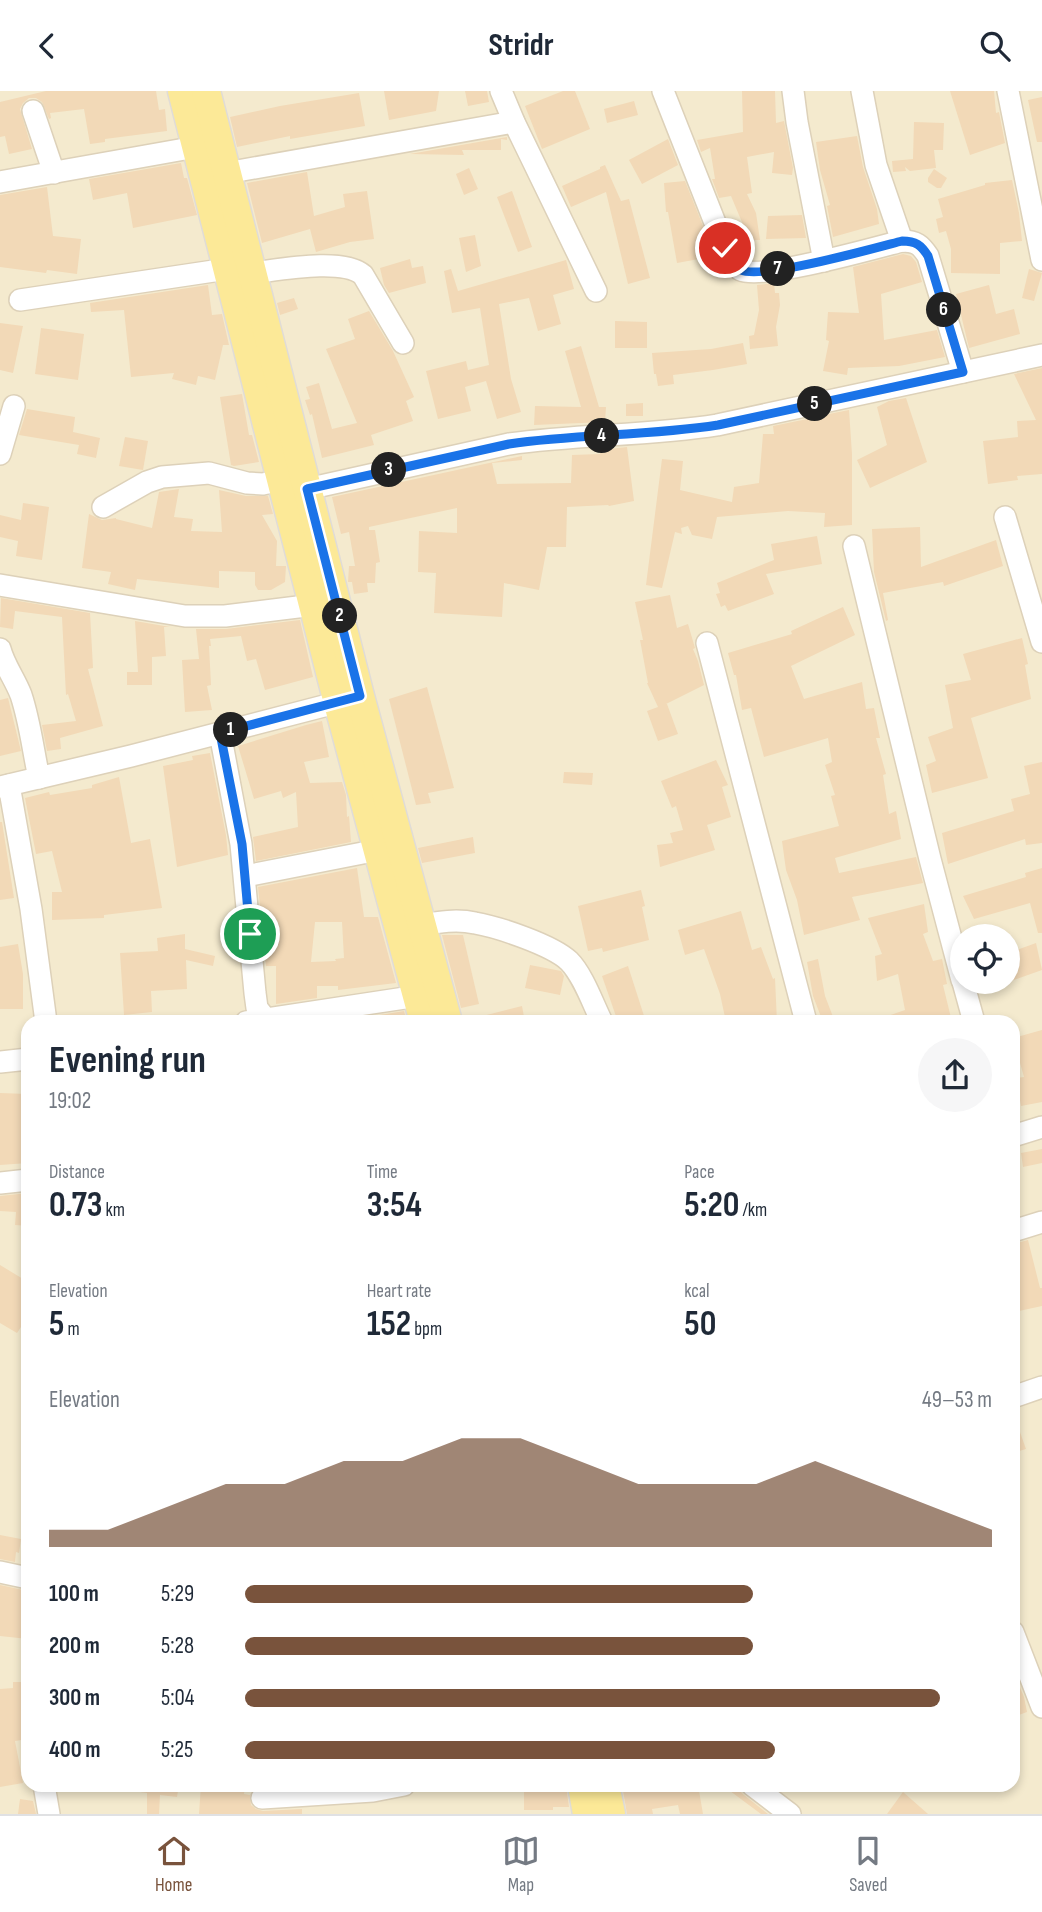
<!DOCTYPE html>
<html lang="en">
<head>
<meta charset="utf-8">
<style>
	:root { --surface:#fff; --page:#f6f6f7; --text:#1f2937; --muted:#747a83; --line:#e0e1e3; --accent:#79533c }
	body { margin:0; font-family:"Sofia Sans Condensed",sans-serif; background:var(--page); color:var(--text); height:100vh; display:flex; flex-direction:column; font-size:26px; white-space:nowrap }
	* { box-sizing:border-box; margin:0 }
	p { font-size:23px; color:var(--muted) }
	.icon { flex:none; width:38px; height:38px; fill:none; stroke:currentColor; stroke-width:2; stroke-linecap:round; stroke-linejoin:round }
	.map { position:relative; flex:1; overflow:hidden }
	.side { position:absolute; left:21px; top:924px; width:999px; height:777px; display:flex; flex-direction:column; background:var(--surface); border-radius:21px; box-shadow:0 4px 10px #0003 }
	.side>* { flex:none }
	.fabs { position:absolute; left:950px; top:833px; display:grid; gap:14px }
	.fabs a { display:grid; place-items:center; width:70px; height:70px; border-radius:50%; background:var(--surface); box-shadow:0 4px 10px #0003; font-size:35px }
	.pin { position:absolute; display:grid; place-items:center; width:60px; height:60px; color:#fff; margin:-30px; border:4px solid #fff; border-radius:50%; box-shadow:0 2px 7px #0007 }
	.km { position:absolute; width:35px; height:35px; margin:-18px; border-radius:50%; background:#222; color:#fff; font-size:19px; line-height:35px; text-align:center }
	.round { display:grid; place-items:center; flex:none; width:74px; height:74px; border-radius:37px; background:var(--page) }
	.head { display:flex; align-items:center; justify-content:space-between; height:119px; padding:0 28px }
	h1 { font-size:38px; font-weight:700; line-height:52px }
	.metrics { display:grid; grid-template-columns:repeat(3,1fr); gap:10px; height:119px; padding:7px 28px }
	.metrics div { display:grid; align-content:center }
	.metrics b { font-size:35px; font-weight:700 }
	.metrics small { font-size:19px; font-weight:400 }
	.metrics p { font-size:19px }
	.chart { height:196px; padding:14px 28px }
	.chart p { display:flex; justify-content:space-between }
	.chart svg { width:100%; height:126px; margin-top:7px; fill:var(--accent); opacity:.7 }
	ul { padding:0 28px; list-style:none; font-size:23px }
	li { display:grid; grid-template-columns:112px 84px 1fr; align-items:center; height:52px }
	li i { height:18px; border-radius:9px; background:var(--accent) }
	header { display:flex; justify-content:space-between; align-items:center; height:91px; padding:0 28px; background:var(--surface); font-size:32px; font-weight:700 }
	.dock { display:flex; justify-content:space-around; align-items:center; height:98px; border-top:2px solid var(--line); background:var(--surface); font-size:19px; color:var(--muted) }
	.dock a { display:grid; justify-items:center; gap:4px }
	.dock .active { color:var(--accent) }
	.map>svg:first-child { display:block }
</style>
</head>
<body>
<header><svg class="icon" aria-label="back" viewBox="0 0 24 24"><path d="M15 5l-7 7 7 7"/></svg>Stridr<svg class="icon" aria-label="search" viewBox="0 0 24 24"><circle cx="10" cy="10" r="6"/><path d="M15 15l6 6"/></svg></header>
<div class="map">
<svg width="1042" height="1723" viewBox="0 0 1042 1723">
	<rect width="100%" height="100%" fill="#fcf6e0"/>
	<path fill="#f4eace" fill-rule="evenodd" d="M0,0H1042V1723H0ZM962,845H1008V891H962ZM28,931H1013V1694H28Z"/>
	<g fill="#f2d9b7" fill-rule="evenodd">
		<polygon points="46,0 156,0 159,19 165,18 167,40 105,48 105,51 90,53 84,18 50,22 51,27 49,28 42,11 36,7 29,7 23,12 20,18 32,58 9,63 5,45 0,46 0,11"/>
		<polygon points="384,0 439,0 436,20 389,29"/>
		<polygon points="465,0 487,0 489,11 468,15"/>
		<polygon points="563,0 575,0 590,38 542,58 525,15"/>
		<polygon points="742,0 775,0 776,32 784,30 793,77 792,84 772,82 774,61 747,66 752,102 747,103 756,122 760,149 745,149 744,136 731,105 719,107 712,88 715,88 710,57 701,61 697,49 743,41"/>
		<polygon points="950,0 994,0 996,22 999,21 1005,52 970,64"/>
		<polygon points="359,2 365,35 290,48 290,45 237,56 230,26 280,15"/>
		<polygon points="1042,6 1042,51 1037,51 1028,9"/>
		<polygon points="634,10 638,24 607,32 604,18"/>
		<polygon points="914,31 944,32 943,59 934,59 936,77 910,80 905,76 906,80 893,81 892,70 913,68"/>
		<polygon points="857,45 863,76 877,118 879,133 833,146 827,115 830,114 820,79 816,51"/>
		<polygon points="507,46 507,49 501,48 501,59 462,59 464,64 410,63"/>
		<polygon points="668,48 678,74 642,93 629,69"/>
		<polygon points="181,72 184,87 187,87 197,124 133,137 127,102 93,109 89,88"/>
		<polygon points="605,74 621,110 629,108 650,187 628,193 606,101 571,116 562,95 600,78 600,76"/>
		<polygon points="469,77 478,98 464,104 456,83"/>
		<polygon points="934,78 947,87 941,97 937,97 928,91 928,87"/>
		<polygon points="307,81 314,125 345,116 343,103 367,100 374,148 350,151 316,161 310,138 262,152 247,92"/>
		<polygon points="1012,89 1019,122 1022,150 1000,152 1000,183 951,182 951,158 946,140 939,142 936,128 943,126 938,108 985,94 985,92"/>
		<polygon points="685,90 715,165 677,172 668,121 666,121 664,92"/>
		<polygon points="47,96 53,145 81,148 77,183 47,179 46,182 0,176 0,104"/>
		<polygon points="512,100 532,156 518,161 497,106"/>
		<polygon points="802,124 806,147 766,148 768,125"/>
		<polygon points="475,144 481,175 466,181 459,147"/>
		<polygon points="903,163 911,165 916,171 922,191 881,203 884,249 937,239 945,266 899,275 848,277 847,284 823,280 829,250 826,249 828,221 859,222 853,176"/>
		<polygon points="410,168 412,177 423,175 426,192 389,202 384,194 380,177"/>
		<polygon points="566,169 574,198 553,204 561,233 538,240 529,207 499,213 511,288 521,321 497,328 486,290 465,296 471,320 438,328 426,280 466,270 468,279 489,274 480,217 452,222 444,180 451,178 458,200"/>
		<polygon points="1029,178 1042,182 1034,210 1022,207"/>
		<polygon points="774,192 775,202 779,202 780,214 776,236 778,255 750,258 749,245 754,244 759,219 757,194"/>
		<polygon points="208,194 212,224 222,223 229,254 223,254 215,289 198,285 196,294 172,288 174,282 131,286 124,219 91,221 90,212"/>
		<polygon points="989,194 996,223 1014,218 1020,243 969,257 956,203"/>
		<polygon points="294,207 298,218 280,224 277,212"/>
		<polygon points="369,220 393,260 414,306 406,310 413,330 371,344 374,354 322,367 312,323 310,324 305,309 310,308 306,296 319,292 332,338 357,332 326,258 355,248 348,228"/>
		<polygon points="615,230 647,231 647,257 615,257"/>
		<polygon points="0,232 23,235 13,282 0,279"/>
		<polygon points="41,237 84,243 78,289 35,283"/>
		<polygon points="743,252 747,273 713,279 673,284 674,293 658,295 656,283 654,283 652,262 711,258"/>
		<polygon points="581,255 599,316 606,316 605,331 534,334 535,315 581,316 565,260"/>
		<polygon points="1042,277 1042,383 1017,385 1018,389 988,393 983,350 1018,346 1017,330 1036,329 1014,283"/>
		<polygon points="242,303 249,344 252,344 259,371 234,375 231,374 220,306"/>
		<polygon points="906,307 927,371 870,397 857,369 887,354 877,316 889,310"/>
		<polygon points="643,312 643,325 626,325 626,313"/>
		<polygon points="27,318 75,326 73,341 100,347 96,367 77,363 79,354 19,344"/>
		<polygon points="849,319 852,363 852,434 824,436 825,422 788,420 717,426 712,448 692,444 688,435 681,437 682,443 675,441 662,497 646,494 662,368 683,370 680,399 732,411 734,396 759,392 763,343 774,343 773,335 817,326 825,327 824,324"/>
		<polygon points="125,346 148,350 143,379 119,375"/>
		<polygon points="627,356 634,410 609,415 608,414 567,416 566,456 547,456 539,499 504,492 502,526 434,522 436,482 418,481 419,440 457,442 457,417 369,436 369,439 375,439 380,471 376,472 375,492 367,492 368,501 354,503 352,491 348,491 349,475 355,475 349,441 341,443 332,406 522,365 522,369 492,372 497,393 571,392 572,364 600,363 600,359"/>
		<polygon points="179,398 174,426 193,428 191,440 222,441 219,399 246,405 268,405 273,423 262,424 277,450 276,475 286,475 285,491 271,499 258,499 255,494 255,481 219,480 219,497 137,488 135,499 108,493 111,481 82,477 89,423 102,429 116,427 116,428 152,437 159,401"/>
		<polygon points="23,412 49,416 42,469 16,465 18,450 0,446 0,424 21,429"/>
		<polygon points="920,436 921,476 996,449 1003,475 944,495 943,491 883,502 888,529 886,530 874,481 872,438"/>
		<polygon points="817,445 822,473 766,483 774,503 728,520 725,514 721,516 716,503 720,502 717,492 774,469 771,453"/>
		<polygon points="670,504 677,537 688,533 695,557 693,558 698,570 704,594 666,613 667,613 678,643 658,650 647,620 658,616 647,592 648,592 640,549 643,549 635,511"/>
		<polygon points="1,507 90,522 93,577 88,578 103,635 60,647 61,658 47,660 42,634 76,630 68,603 66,604 62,526 15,520 13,538 0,536"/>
		<polygon points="843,516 855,544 791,575 804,608 862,591 866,618 874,617 880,647 876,647 886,683 883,684 889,723 896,720 901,748 835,767 839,782 916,766 923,792 852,806 860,829 804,844 797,809 786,779 782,750 839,735 831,705 835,704 825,674 832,671 828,647 764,666 751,617 742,619 736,584 734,584 728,562 792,543 791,540"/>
		<polygon points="300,529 313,586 265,599 256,568 247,570 241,545 210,548 211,555 209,555 211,594 207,595 212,619 185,621 182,569 199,568 196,538 226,538"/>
		<polygon points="135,530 170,536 164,536 166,565 152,566 152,594 127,594 127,581 138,581"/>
		<polygon points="1022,547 1028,573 1025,574 1031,608 971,627 988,687 932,702 926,674 936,670 928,646 953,637 945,594 971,589 963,563"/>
		<polygon points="427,596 454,697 428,702 431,712 416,714 389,608"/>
		<polygon points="8,607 21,660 0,665 0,609"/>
		<polygon points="322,630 329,666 304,671 310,692 342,691 346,704 347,726 349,725 351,751 256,770 253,746 298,736 296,701 283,707 281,700 254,708 238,655 306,634"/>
		<polygon points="210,662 226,744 228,764 177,776 163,675 193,669 192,665"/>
		<polygon points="716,669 728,694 722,696 731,726 707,734 715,759 660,776 657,754 673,752 670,742 683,739 676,715 672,717 661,690"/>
		<polygon points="1042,671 1042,752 1026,754 1025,748 948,773 942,742 1014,720 1011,708 1030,703 1024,675"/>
		<polygon points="564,681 593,682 592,694 563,692"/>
		<polygon points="119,686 131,752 150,748 162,817 104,824 104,827 52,829 52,801 62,801 52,760 36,763 25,707 49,701 50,704 92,697 92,694"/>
		<polygon points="0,731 2,731 14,807 0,809"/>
		<polygon points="473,746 475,762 422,772 418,757"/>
		<path d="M357,777L364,826H378L396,892L338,899V895H317V907L276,913V875H266L258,796ZM315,831H342L344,867L335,868L336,870L311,871Z"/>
		<polygon points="1042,777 1042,842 1038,842 1030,812 974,828 963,805 1026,786 1025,782"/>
		<polygon points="641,799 645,815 642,816 649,849 603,861 602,857 588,860 578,815"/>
		<polygon points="924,813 928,841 923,843 933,870 942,868 947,893 943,894 952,931 876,931 876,929 905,919 898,883 877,890 875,865 882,863 868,827"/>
		<polygon points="741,820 752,859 761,856 773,888 775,887 777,931 726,931 720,903 704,858 685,864 678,839"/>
		<polygon points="185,843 185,858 215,865 213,875 186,869 187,898 151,900 152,921 124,924 120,862 158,860 157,847"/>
		<polygon points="442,844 463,844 479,913 461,917"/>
		<polygon points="1036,852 1042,879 1008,891 1008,862"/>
		<polygon points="18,853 23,883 23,918 0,918 0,856"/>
		<polygon points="818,868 825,905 835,931 823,931 813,905 807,871"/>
		<polygon points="530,874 561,880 564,885 560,904 525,897"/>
		<polygon points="628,875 646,931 618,931 602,885"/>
		<polygon points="522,915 525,931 475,931 475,927"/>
		<polygon points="404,920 407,931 356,931 356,928"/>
		<polygon points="1042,939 1042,1011 1021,1015 1016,987 1024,986 1013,947"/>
		<polygon points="0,1002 28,1003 28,1072 0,1074"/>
		<polygon points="1042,1058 1042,1072 1023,1076 1021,1062"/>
		<polygon points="28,1102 28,1135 15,1134 16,1121 0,1120 0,1105"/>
		<polygon points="1028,1149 1040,1197 1042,1197 1042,1215 1019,1220 1015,1199 1013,1199 1013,1153"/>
		<polygon points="0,1174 28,1191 28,1242 21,1236 17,1242 0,1232"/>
		<polygon points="1013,1327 1015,1327 1026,1358 1013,1362"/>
		<polygon points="0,1444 21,1448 19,1462 16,1461 15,1471 0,1468"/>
		<polygon points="0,1494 28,1500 28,1548 0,1545"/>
		<polygon points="1013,1580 1024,1606 1027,1621 1013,1626"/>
		<polygon points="13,1591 28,1591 28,1648 15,1650 23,1692 0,1696 0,1598 13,1597"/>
		<polygon points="141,1694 179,1694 177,1706 160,1704 159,1723 147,1723 147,1702 140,1701"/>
		<polygon points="201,1694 245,1694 244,1703 250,1704 251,1714 256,1718 263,1720 302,1718 302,1723 199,1723"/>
		<polygon points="524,1694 566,1694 569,1716 553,1716 553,1719 524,1719"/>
		<polygon points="622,1694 698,1694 703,1723 680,1723 678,1714 652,1718 653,1723 627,1723"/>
		<polygon points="722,1694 739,1694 740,1700 744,1704 768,1723 761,1723"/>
		<polygon points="903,1701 928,1723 887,1723"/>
		<polygon points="20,1708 33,1710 36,1723 18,1723"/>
	</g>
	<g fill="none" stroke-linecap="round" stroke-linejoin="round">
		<g stroke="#ddd1b9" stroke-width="24">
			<g id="minor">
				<polyline points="501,0 514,31 596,200"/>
				<path d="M663,0L725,157C729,164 733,175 741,179C762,189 875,157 902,150C916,150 921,154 928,165L963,281"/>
				<polyline points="793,0 797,31 824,170"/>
				<polyline points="862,0 876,74 902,150"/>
				<polyline points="1008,0 1042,169"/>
				<polyline points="33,20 54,82"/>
				<polyline points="226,82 514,31"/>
				<polyline points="0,91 196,56"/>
				<path d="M252,182C278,179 343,166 363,184L403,252"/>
				<polyline points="20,209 227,178"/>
				<polyline points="0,363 14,315"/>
				<path d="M307,398L509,353C578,343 648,345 717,334L1042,264"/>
				<polyline points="103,416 147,391 162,386 209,382 247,392 263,393 281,389"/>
				<polyline points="1005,426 1042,551"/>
				<polyline points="854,455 930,768 962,889"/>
				<polyline points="0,494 185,525 225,525 314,514"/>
				<polyline points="707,552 806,931"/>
				<path d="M0,558C4,574 15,588 21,604C30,631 33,659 39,687"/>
				<polyline points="220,642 241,753 255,902 257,917 268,931"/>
				<polyline points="9,694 31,818 46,931"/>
				<polyline points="0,696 131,665 351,608"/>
				<polyline points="245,785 378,759"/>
				<path d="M421,834C439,831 457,828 475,832C498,836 552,854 569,870C583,884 593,913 602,931"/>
				<polyline points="963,891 974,931"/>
				<polyline points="246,931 418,905"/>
				<polyline points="0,971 28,968"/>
				<polyline points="1013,1045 1042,1036"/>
				<polyline points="0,1092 28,1089"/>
				<polyline points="1013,1140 1042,1131"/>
				<polyline points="1013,1306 1042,1296"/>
				<polyline points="0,1481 28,1487"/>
				<polyline points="1013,1541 1042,1616"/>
				<polyline points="44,1694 49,1723"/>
				<polyline points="752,1694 790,1723"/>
				<polyline points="262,1707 373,1700 404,1694"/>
			</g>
		</g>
		<g stroke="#e0dcd7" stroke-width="31">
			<g id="major">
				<polyline points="182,0 338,612 424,931"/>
				<polyline points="206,0 360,605 448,931"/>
				<polyline points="582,1694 587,1723"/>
				<polyline points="605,1694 611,1723"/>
			</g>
		</g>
		<use href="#minor" stroke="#fff" stroke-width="21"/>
		<use href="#major" stroke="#fce997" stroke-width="28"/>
	</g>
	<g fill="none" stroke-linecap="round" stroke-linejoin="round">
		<g stroke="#fff" stroke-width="14">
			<path id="route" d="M250,843L242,753L220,642L360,605L307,398L509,353C578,343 648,345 718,334L963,281L928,165C921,154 916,150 902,150C875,157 762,189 741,179C733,175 729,164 725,157"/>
		</g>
		<use href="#route" stroke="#1a73e8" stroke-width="9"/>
	</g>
</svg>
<div class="fabs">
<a><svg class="icon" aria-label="locate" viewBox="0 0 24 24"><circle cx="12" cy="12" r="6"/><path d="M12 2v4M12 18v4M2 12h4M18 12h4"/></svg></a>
</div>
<div class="pin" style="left:250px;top:843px;background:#1e9e55"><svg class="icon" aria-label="arrive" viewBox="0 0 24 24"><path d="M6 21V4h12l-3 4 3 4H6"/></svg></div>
<div class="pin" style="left:725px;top:157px;background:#d93025"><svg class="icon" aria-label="check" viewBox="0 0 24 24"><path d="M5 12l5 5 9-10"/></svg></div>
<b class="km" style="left:231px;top:639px">1</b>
<b class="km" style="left:340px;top:525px">2</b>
<b class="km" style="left:389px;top:379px">3</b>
<b class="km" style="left:602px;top:345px">4</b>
<b class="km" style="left:815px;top:313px">5</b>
<b class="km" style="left:944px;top:219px">6</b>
<b class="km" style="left:778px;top:178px">7</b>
<section class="side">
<div class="head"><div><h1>Evening run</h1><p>19:02</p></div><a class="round"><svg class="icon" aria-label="share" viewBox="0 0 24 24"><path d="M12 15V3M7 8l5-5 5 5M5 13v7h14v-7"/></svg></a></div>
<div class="metrics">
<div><p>Distance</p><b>0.73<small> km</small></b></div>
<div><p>Time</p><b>3:54</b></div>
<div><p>Pace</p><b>5:20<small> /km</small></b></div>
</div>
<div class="metrics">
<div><p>Elevation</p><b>5<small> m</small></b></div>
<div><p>Heart rate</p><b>152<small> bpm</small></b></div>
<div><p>kcal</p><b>50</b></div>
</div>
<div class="chart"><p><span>Elevation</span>49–53 m</p>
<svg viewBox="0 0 160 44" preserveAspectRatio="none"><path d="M0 44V38L10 38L20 30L30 22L40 22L50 14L60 14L70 6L80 6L90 14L100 22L110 22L120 22L130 14L140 22L150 30L160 38V44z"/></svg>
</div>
<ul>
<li><b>100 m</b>5:29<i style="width:68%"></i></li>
<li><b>200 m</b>5:28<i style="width:68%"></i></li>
<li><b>300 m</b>5:04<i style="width:93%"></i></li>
<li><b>400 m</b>5:25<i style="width:71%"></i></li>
</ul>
</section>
</div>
<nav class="dock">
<a class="active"><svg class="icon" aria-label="home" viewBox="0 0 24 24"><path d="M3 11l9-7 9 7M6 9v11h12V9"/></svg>Home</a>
<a><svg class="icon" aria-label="map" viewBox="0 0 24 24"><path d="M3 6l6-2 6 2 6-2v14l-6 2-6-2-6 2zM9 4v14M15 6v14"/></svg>Map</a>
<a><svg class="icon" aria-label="saved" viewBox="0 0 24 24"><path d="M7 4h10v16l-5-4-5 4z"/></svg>Saved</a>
</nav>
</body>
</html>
